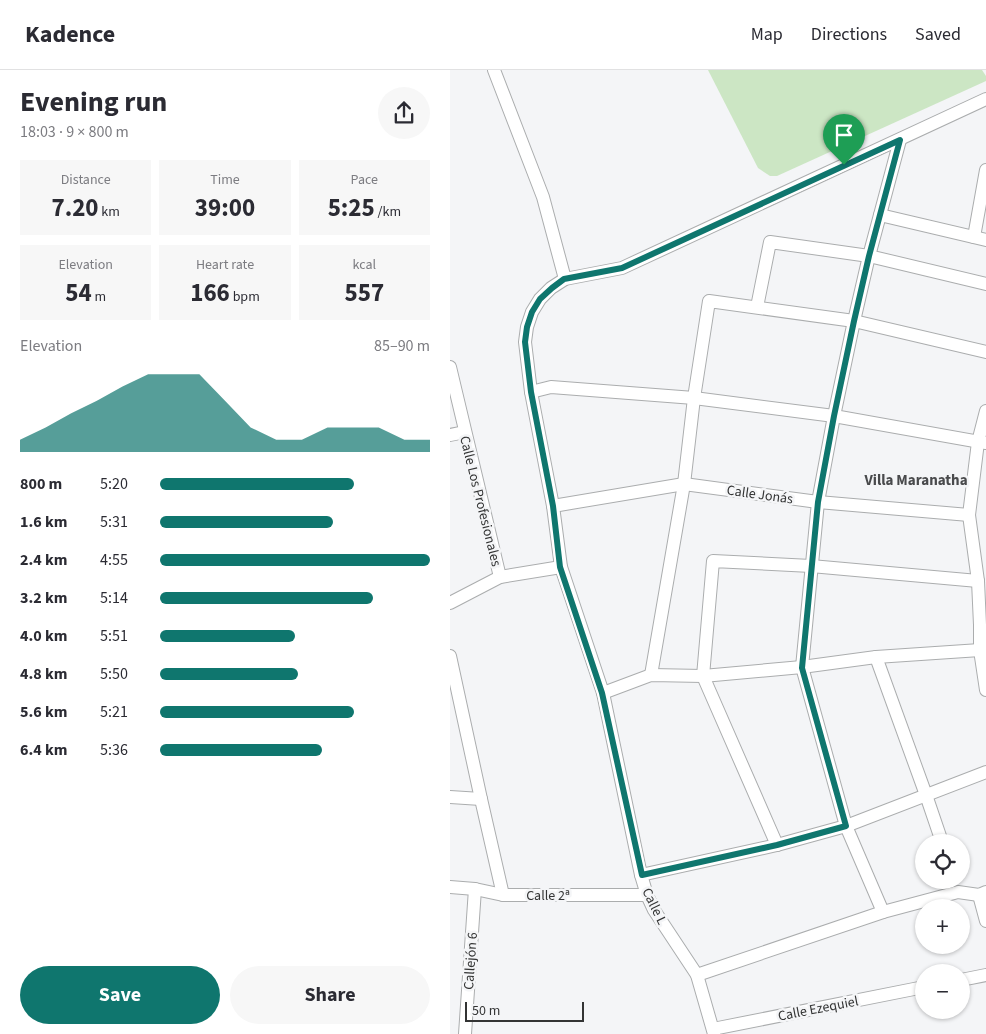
<!DOCTYPE html>
<html lang="en">
<head>
<meta charset="utf-8">
<style>
	:root { --surface:#fff; --page:#f7f7f7; --text:#2b2b33; --muted:#7c7c81; --line:#e1e1e2; --accent:#0f766e }
	body { margin:0; font-family:"Source Sans 3",sans-serif; background:var(--page); color:var(--text); height:100vh; display:flex; flex-direction:column; font-size:19px; white-space:nowrap }
	* { box-sizing:border-box; margin:0 }
	p { font-size:16px; color:var(--muted) }
	.icon { flex:none; width:28px; height:28px; fill:none; stroke:currentColor; stroke-width:2; stroke-linecap:round; stroke-linejoin:round }
	.map { position:relative; flex:1; overflow:hidden }
	.panel { display:flex; flex-direction:column; background:var(--surface); width:450px }
	.panel>* { flex:none }
	.tools { position:absolute; left:465px; top:764px; display:grid; gap:10px }
	.tools a { display:grid; place-items:center; width:55px; height:55px; border-radius:50%; background:var(--surface); box-shadow:0 1px 4px #0004; font-size:25px }
	.scale { position:absolute; left:15px; bottom:12px; width:119px; box-sizing:border-box; padding-left:5px; border:2px solid #333434; border-top:0; font-size:14px; line-height:18px; white-space:nowrap; color:#333434; -webkit-text-stroke:4px #f4f5f7; paint-order:stroke }
	.pin { position:absolute; display:grid; place-items:center; width:42px; height:42px; color:#fff; margin:-51px -21px; border-radius:50% 50% 50% 0; rotate:-45deg; box-shadow:0 0 5px #0007 }
	.pin .icon { rotate:45deg }
	.round { display:grid; place-items:center; flex:none; width:52px; height:52px; border-radius:26px; background:var(--page) }
	.summary { display:flex; align-items:center; justify-content:space-between; height:85px; padding:0 20px }
	h1 { font-size:28px; font-weight:700; line-height:38px }
	.metrics { display:grid; grid-template-columns:repeat(3,1fr); gap:8px; height:85px; padding:5px 20px }
	.metrics div { display:grid; align-content:center; border-radius:0px; background:var(--page); text-align:center }
	.metrics b { font-size:25px; font-weight:700 }
	.metrics small { font-size:14px; font-weight:400 }
	.metrics p { font-size:14px }
	.chart { height:140px; padding:10px 20px }
	.chart p { display:flex; justify-content:space-between }
	.chart svg { width:100%; height:90px; margin-top:5px; fill:var(--accent); opacity:.7 }
	.cta { display:flex; gap:10px; margin-top:auto; padding:10px 20px }
	.cta a { flex:1; height:58px; border-radius:30px; background:var(--accent); color:#fff; font-size:20px; font-weight:700; line-height:58px; text-align:center }
	.cta a+a { background:var(--page); color:var(--text) }
	ul { padding:0 20px; list-style:none; font-size:16px }
	li { display:grid; grid-template-columns:80px 60px 1fr; align-items:center; height:38px }
	li i { height:12px; border-radius:6px; background:var(--accent) }
	header { display:flex; align-items:center; gap:30px; box-sizing:border-box; height:70px; padding:0 25px; background:var(--surface); border-bottom:1px solid var(--line) }
	header strong { font-size:24px }
	nav { display:flex; gap:28px; margin-inline-start:auto; font-size:18px }
	main { display:flex; flex:1; min-height:0 }
	.map>svg:first-child { display:block }
</style>
</head>
<body>
<header>
<strong>Kadence</strong>
<nav><a>Map</a><a>Directions</a><a>Saved</a></nav>
</header>
<main>
<section class="panel">
<div class="summary"><div><h1>Evening run</h1><p>18:03 · 9 × 800 m</p></div><a class="round"><svg class="icon" aria-label="share" viewBox="0 0 24 24"><path d="M12 15V3M7 8l5-5 5 5M5 13v7h14v-7"/></svg></a></div>
<div class="metrics">
<div><p>Distance</p><b>7.20<small> km</small></b></div>
<div><p>Time</p><b>39:00</b></div>
<div><p>Pace</p><b>5:25<small> /km</small></b></div>
</div>
<div class="metrics">
<div><p>Elevation</p><b>54<small> m</small></b></div>
<div><p>Heart rate</p><b>166<small> bpm</small></b></div>
<div><p>kcal</p><b>557</b></div>
</div>
<div class="chart"><p><span>Elevation</span>85–90 m</p>
<svg viewBox="0 0 160 44" preserveAspectRatio="none"><path d="M0 44V38L10 32L20 25L30 19L40 12L50 6L60 6L70 6L80 19L90 32L100 38L110 38L120 32L130 32L140 32L150 38L160 38V44z"/></svg>
</div>
<ul>
<li><b>800 m</b>5:20<i style="width:72%"></i></li>
<li><b>1.6 km</b>5:31<i style="width:64%"></i></li>
<li><b>2.4 km</b>4:55<i style="width:100%"></i></li>
<li><b>3.2 km</b>5:14<i style="width:79%"></i></li>
<li><b>4.0 km</b>5:51<i style="width:50%"></i></li>
<li><b>4.8 km</b>5:50<i style="width:51%"></i></li>
<li><b>5.6 km</b>5:21<i style="width:72%"></i></li>
<li><b>6.4 km</b>5:36<i style="width:60%"></i></li>
</ul>
<div class="cta"><a>Save</a><a>Share</a></div>
</section>
<div class="map">
<svg width="536" height="964" viewBox="0 0 536 964">
	<rect width="100%" height="100%" fill="#f4f5f7"/>
	<polygon fill="#cce6c4" points="258,0 532,0 536,6 536,11 327,106 320,106 308,98"/>
	<g fill="none" stroke-linecap="round" stroke-linejoin="round">
		<g stroke="#abadae" stroke-width="14">
			<g id="minor">
				<polyline points="44,0 93,127 115,209"/>
				<polyline points="430,145 536,170"/>
				<polyline points="524,167 536,100"/>
				<polyline points="307,237 320,172 419,186 536,214"/>
				<polyline points="0,297 50,507"/>
				<polyline points="81,322 101,317 244,328 384,346 536,373"/>
				<polyline points="536,341 528,372 519,445 528,511 530,555 530,580 536,620"/>
				<polyline points="0,365 15,362"/>
				<polyline points="103,436 234,414 368,432 519,445"/>
				<polyline points="0,533 50,507 111,497"/>
				<polyline points="0,586 31,729 53,825"/>
				<polyline points="426,587 476,725 492,772"/>
				<polyline points="201,605 234,414 244,328 259,231 404,251 536,282"/>
				<polyline points="153,623 201,605 253,606 352,597 426,587 530,580"/>
				<polyline points="0,727 31,729"/>
				<polyline points="327,775 253,606 263,491 361,496 528,511"/>
				<polyline points="191,805 327,775 396,756 536,702"/>
				<polyline points="0,817 25,819 53,825 197,825"/>
				<polyline points="529,825 536,851"/>
				<polyline points="433,842 396,756 352,597 368,432 384,346 404,251 419,186 450,70"/>
				<polyline points="247,905 433,842 508,822 529,825 536,822"/>
				<polyline points="511,910 536,905"/>
				<polyline points="263,959 474,917"/>
				<polyline points="15,964 25,819"/>
				<polyline points="264,964 247,905 204,840 197,825 191,805 153,623 111,497 103,436 81,322 75,272 77,257 82,242 90,229 101,218 115,209 172,198 536,29"/>
			</g>
		</g>
		<use href="#minor" stroke="#fff" stroke-width="12"/>
	</g>
	<g fill="none" stroke-linecap="round" stroke-linejoin="round">
		<g stroke="#fff" stroke-width="10">
			<polygon id="route" points="450,70 419,186 404,251 384,346 368,432 352,598 396,756 327,775 192,805 152,623 110,497 103,436 81,322 75,272 77,257 82,242 90,229 102,218 114,209 172,198"/>
		</g>
		<use href="#route" stroke="#0f766e" stroke-width="6"/>
	</g>
	<g text-anchor="middle" stroke-width="5" stroke-linejoin="round" paint-order="stroke">
		<g font-size="14" fill="#333434" stroke="#f4f5f7">
			<text transform="translate(310 424) rotate(8)" y="5">Calle Jonás</text>
			<text transform="translate(31 431) rotate(76)" y="5">Calle Los Profesionales</text>
			<text x="98" y="830">Calle 2ª</text>
			<text transform="translate(205 836) rotate(64)" y="5">Calle L</text>
			<text transform="translate(20 891) rotate(-86)" y="5">Callejón 6</text>
			<text transform="translate(368 938) rotate(-11)" y="5">Calle Ezequiel</text>
		</g>
		<g font-size="15" font-weight="bold" fill="#494a4c" stroke="#f4f5f7">
			<text x="466" y="415">Villa Maranatha</text>
		</g>
	</g>
</svg>
<div class="tools">
<a><svg class="icon" aria-label="locate" viewBox="0 0 24 24"><circle cx="12" cy="12" r="6"/><path d="M12 2v4M12 18v4M2 12h4M18 12h4"/></svg></a>
<a>+</a>
<a>−</a>
</div>
<div class="scale">50 m</div>
<div class="pin" style="left:394px;top:95px;background:#1e9e55"><svg class="icon" aria-label="arrive" viewBox="0 0 24 24"><path d="M6 21V4h12l-3 4 3 4H6"/></svg></div>
</div>
</main>
</body>
</html>
